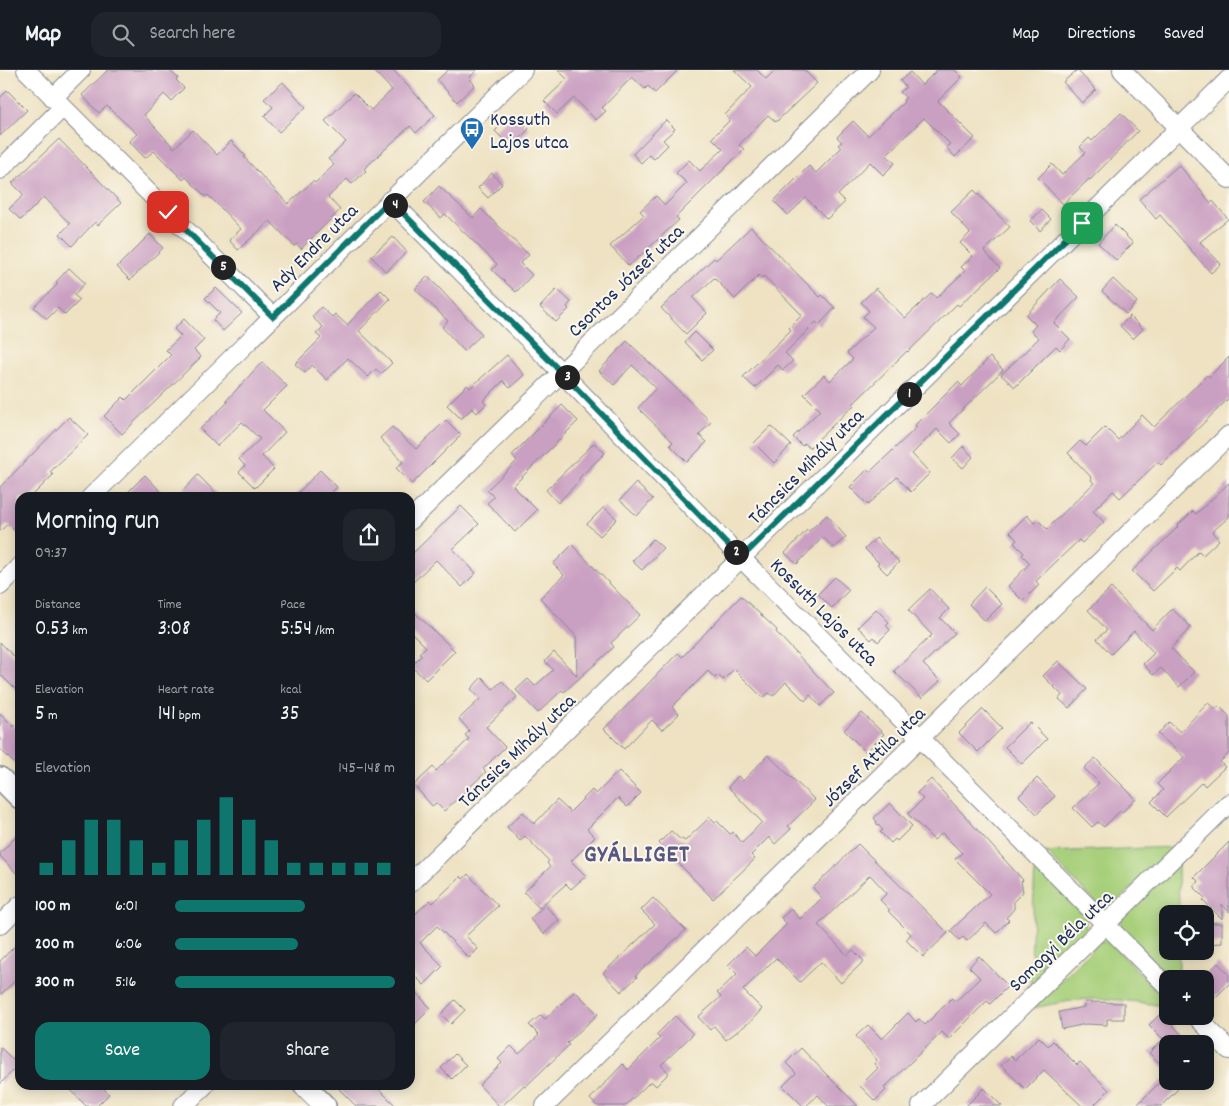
<!DOCTYPE html>
<html lang="en">
<head>
<meta charset="utf-8">
<style>
	:root { --surface:#171b24; --page:#20242c; --text:#f1f3f6; --muted:#9ea1a6; --line:#363941; --accent:#0f766e }
	body { margin:0; font-family:Dekko,sans-serif; background:var(--page); color:var(--text); height:100vh; display:flex; flex-direction:column; font-size:19px; white-space:nowrap }
	* { box-sizing:border-box; margin:0 }
	p { font-size:16px; color:var(--muted) }
	.icon { flex:none; width:28px; height:28px; fill:none; stroke:currentColor; stroke-width:2; stroke-linecap:round; stroke-linejoin:round }
	.map { position:relative; flex:1; overflow:hidden }
	.sheet { position:absolute; left:15px; top:422px; width:400px; height:598px; display:flex; flex-direction:column; background:var(--surface); border-radius:15px; box-shadow:0 2px 12px #0003 }
	.sheet>* { flex:none }
	.controls { position:absolute; left:1159px; top:835px; display:grid; gap:10px }
	.controls a { display:grid; place-items:center; width:55px; height:55px; border-radius:10px; background:var(--surface); box-shadow:0 2px 12px #0003; font-size:25px }
	.pin { position:absolute; display:grid; place-items:center; width:42px; height:42px; color:#fff; margin:-21px; border-radius:10px; box-shadow:0 2px 8px #0006 }
	.km { position:absolute; width:25px; height:25px; margin:-12px; border-radius:50%; background:#222; color:#fff; font-size:14px; line-height:25px; text-align:center }
	.round { display:grid; place-items:center; flex:none; width:52px; height:52px; border-radius:15px; background:var(--page) }
	.headline { display:flex; align-items:center; justify-content:space-between; height:85px; padding:0 20px }
	h1 { font-size:28px; font-weight:600; line-height:38px }
	.metrics { display:grid; grid-template-columns:repeat(3,1fr); gap:8px; height:85px; padding:5px 20px }
	.metrics div { display:grid; align-content:center }
	.metrics b { font-size:21px; font-weight:600 }
	.metrics small { font-size:14px; font-weight:400 }
	.metrics p { font-size:14px }
	.chart { height:140px; padding:10px 20px }
	.chart p { display:flex; justify-content:space-between }
	.chart svg { width:100%; height:90px; margin-top:5px; stroke:var(--accent); stroke-width:6 }
	.primary-button { display:flex; gap:10px; margin-top:auto; padding:10px 20px }
	.primary-button a { flex:1; height:58px; border-radius:15px; background:var(--accent); color:#fff; font-size:20px; font-weight:600; line-height:58px; text-align:center }
	.primary-button a+a { background:var(--page); color:var(--text) }
	ul { padding:0 20px; list-style:none; font-size:16px }
	li { display:grid; grid-template-columns:80px 60px 1fr; align-items:center; height:38px }
	li i { height:12px; border-radius:6px; background:var(--accent) }
	header { display:flex; align-items:center; gap:30px; box-sizing:border-box; height:70px; padding:0 25px; background:var(--surface); border-bottom:1px solid var(--line) }
	header strong { font-size:24px }
	nav { display:flex; gap:28px; margin-inline-start:auto; font-size:18px }
	.search { width:350px; height:45px; background:var(--page); display:flex; align-items:center; gap:12px; box-sizing:border-box; padding:0 18px; border-radius:15px; color:var(--muted); font-size:19px }
	.map>svg:first-child { display:block }
</style>
</head>
<body>
<header>
<strong>Map</strong>
<div class="search"><svg class="icon" aria-label="search" viewBox="0 0 24 24"><circle cx="10" cy="10" r="6"/><path d="M15 15l6 6"/></svg>Search here</div>
<nav><a>Map</a><a>Directions</a><a>Saved</a></nav>
</header>
<div class="map">
<svg width="1229" height="1036" viewBox="0 0 1229 1036">
	<rect width="100%" height="100%" fill="#fbf7ec"/>
	<filter id="ink" filterUnits="userSpaceOnUse"><feTurbulence type="fractalNoise" baseFrequency=".02" numOctaves="2"/><feDisplacementMap in="SourceGraphic" scale="10" xChannelSelector="R" yChannelSelector="G"/><feConvolveMatrix kernelMatrix="1 2 1 2 8 2 1 2 1" color-interpolation-filters="sRGB"/></filter>
	<filter id="wash" filterUnits="userSpaceOnUse"><feTurbulence type="fractalNoise" baseFrequency=".0096" numOctaves="4" result="noise"/><feDisplacementMap in="SourceGraphic" scale="20" xChannelSelector="R" yChannelSelector="G"/><feGaussianBlur stdDeviation="1.12" result="paint"/><feColorMatrix in="noise" values="0 0 0 0 0 0 0 0 0 0 0 0 0 0 0 0 0 1.4 0 .05"/><feComposite in="paint" operator="in"/></filter>
	<g filter="url(#wash)">
		<rect width="100%" height="100%" fill="#eee2c2"/>
		<g fill="#a8d07b" stroke="#62806c">
			<polygon points="1173,777 1113,836 1099,836 1046,782"/>
			<polygon points="1035,794 1085,847 1086,859 1030,917"/>
			<polygon points="1178,794 1179,844 1168,844 1168,881 1179,881 1179,909 1170,909 1121,859 1121,848"/>
			<path d="M1100,871H1108L1168,932L1167,937C1147,933 1126,930 1105,929C1081,928 1057,933 1034,938Z"/>
		</g>
		<g id="blocks">
			<g fill="#caa0c2">
				<polygon points="108,0 169,0 178,8 176,10 184,18 171,31 164,24 144,45 174,78 193,60 217,85 231,71 246,86 244,87 288,134 313,111 315,113 334,95 328,89 346,72 325,51 354,23 371,40 392,20 373,0 393,0 435,45 416,63 410,56 364,99 366,101 352,114 347,109 328,127 340,140 301,179 297,174 294,176 270,151 238,180 229,170 241,159 218,135 208,125 206,127 186,107 183,110 154,81 145,88 129,71 137,64 107,36 99,43 82,25"/>
				<polygon points="448,0 477,0 469,8 475,15 457,32 437,10"/>
				<polygon points="558,0 678,0 655,23 648,16 645,19 632,7 602,38 606,41 596,50 574,28 557,44 544,31 567,9"/>
				<polygon points="734,0 757,0 766,9 775,0 804,0 817,13 776,52 768,45 739,75 744,79 676,147 679,150 629,196 610,176 644,145 640,141 656,126 665,135 687,113 676,103 689,90 700,101 723,79 712,68 730,50 725,45 752,17"/>
				<polygon points="937,0 955,0 962,7 938,31 975,68 955,87 946,77 950,74 924,48 886,85 895,93 883,105 870,92 838,125 845,132 827,149 806,128 788,145 774,131 809,96 816,103 841,78 838,75 842,72 837,67 853,51 868,66 904,32 903,30 906,28 900,22 906,17 900,11 910,2 922,15"/>
				<polygon points="1077,0 1096,20 1082,33 1063,12"/>
				<polygon points="283,12 306,37 279,62 264,46 273,37 264,29"/>
				<polygon points="7,20 27,40 0,66 0,28"/>
				<polygon points="513,43 529,59 511,77 495,61"/>
				<polygon points="1121,43 1138,61 1090,110 1089,109 1063,134 1038,108 1052,94 1062,105 1085,83 1080,77 1089,68 1092,71"/>
				<polygon points="666,50 675,59 663,70 668,75 654,89 649,85 641,93 633,84"/>
				<polygon points="59,69 121,133 98,155 95,152 72,176 60,164 70,154 44,127 21,150 9,139 24,125 12,113"/>
				<polygon points="1179,95 1211,133 1213,131 1228,149 1200,172 1221,194 1211,203 1160,145 1156,149 1139,129"/>
				<polygon points="492,103 502,114 488,128 478,118"/>
				<polygon points="439,116 473,148 481,139 529,185 520,193 532,205 516,222 492,200 497,194 445,144 441,148 424,132"/>
				<polygon points="974,120 1010,157 984,181 1000,198 959,236 957,234 908,282 907,281 853,334 854,335 809,378 805,373 802,376 793,367 820,340 804,324 824,305 830,311 853,289 847,283 874,257 863,247 869,241 861,232 876,218 905,248 932,223 936,228 965,201 961,197 973,186 960,173 970,163 951,142"/>
				<polygon points="1042,140 1051,149 1040,161 1030,151"/>
				<polygon points="1115,155 1133,173 1116,190 1098,173"/>
				<polygon points="751,157 820,227 822,225 835,238 819,255 816,252 785,283 793,291 783,300 778,295 755,318 743,307 791,260 789,258 802,245 764,206 762,208 759,205 735,229 714,208 693,228 707,243 686,264 661,238 714,188 716,190"/>
				<polygon points="150,164 163,178 130,210 117,197"/>
				<polygon points="393,167 407,182 386,202 371,186"/>
				<polygon points="69,198 85,213 74,225 80,230 65,245 58,238 47,249 34,237 58,214 56,212"/>
				<polygon points="428,206 482,264 464,281 442,257 448,251 415,219"/>
				<polygon points="1060,209 1079,227 1054,253 1070,269 1060,280 1056,276 1015,317 1001,305 1039,268 1031,261 1036,255 1026,245"/>
				<polygon points="1113,209 1137,232 1126,244 1102,221"/>
				<polygon points="216,218 242,243 223,261 213,250 220,243 205,228"/>
				<polygon points="557,219 571,232 567,237 569,239 556,252 540,237"/>
				<polygon points="381,220 390,229 359,261 392,293 381,304 376,299 368,307 348,288 327,310 312,295 305,303 295,294 321,268 316,264 323,257 312,247 321,237 332,247 335,244 347,255"/>
				<polygon points="1130,246 1143,259 1133,269 1120,256"/>
				<polygon points="184,249 204,270 194,280 201,287 122,364 104,346 123,327 126,330 171,285 166,280 181,266 174,259"/>
				<polygon points="695,262 713,280 702,290 685,272"/>
				<polygon points="627,271 711,352 699,365 707,372 687,392 670,375 673,372 638,338 656,318 632,295 614,315 599,301"/>
				<polygon points="507,285 524,305 510,318 503,311 483,331 486,334 477,343 472,338 461,349 447,335 467,315 470,318"/>
				<polygon points="990,287 1003,300 949,353 960,364 951,373 937,359 912,384 930,403 911,422 897,407 868,435 850,417 867,400 870,402 917,357 915,355 958,312 962,316"/>
				<polygon points="1229,287 1229,328 1161,395 1158,392 1120,428 1113,421 1093,441 1104,452 1082,473 1079,470 1036,511 1039,515 1023,531 1008,516 1030,493 1022,485 1024,483 1014,473 1017,470 1010,462 1027,445 1034,453 1038,450 1047,459 1094,413 1091,410 1092,408 1068,383 1080,371 1086,376 1105,357 1118,370 1142,345 1154,357 1207,305 1209,307"/>
				<polygon points="262,292 287,316 263,340 285,362 262,386 274,399 255,418 239,402 245,396 239,389 260,369 242,352 217,376 200,359 228,332 226,331"/>
				<polygon points="562,335 578,351 513,416 537,440 515,462 487,433 494,427 487,420 517,391 512,385"/>
				<polygon points="69,347 88,365 50,402 53,405 30,428 20,428 20,466 8,454 0,461 0,417"/>
				<polygon points="446,350 461,365 412,414 396,398 403,392 380,368 392,357 416,379"/>
				<polygon points="771,356 791,375 774,393 754,373"/>
				<polygon points="594,373 605,383 579,408 580,410 558,433 546,420"/>
				<polygon points="963,376 973,387 963,398 952,388"/>
				<polygon points="320,400 337,417 326,428 293,428"/>
				<polygon points="145,405 167,428 122,428"/>
				<polygon points="198,405 221,428 176,428"/>
				<polygon points="636,413 653,429 637,446 620,430"/>
				<polygon points="1229,413 1229,447 1212,462 1219,470 1203,485 1199,481 1180,501 1177,498 1153,521 1132,501 1178,457 1177,456 1193,441 1196,444"/>
				<polygon points="461,436 479,454 453,479 476,503 462,517 436,490 410,515 410,486"/>
				<polygon points="604,437 617,449 600,466 587,454"/>
				<polygon points="827,445 846,467 833,478 823,467 797,494 785,483 807,460 809,461"/>
				<polygon points="876,468 899,492 887,504 877,494 879,493 865,479"/>
				<polygon points="653,469 663,478 642,500 632,491"/>
				<polygon points="572,475 640,545 611,573 614,577 564,622 562,620 538,643 516,620 528,609 535,616 553,600 545,591 554,582 577,606 576,566 540,528 564,505 553,494"/>
				<polygon points="835,507 849,520 832,538 818,524"/>
				<polygon points="985,517 1002,534 985,551 969,534"/>
				<polygon points="1111,518 1152,560 1172,539 1191,557 1171,578 1194,602 1179,617 1161,598 1153,605 1143,594 1154,583 1134,561 1111,584 1097,569 1107,560 1088,540"/>
				<polygon points="930,519 949,539 940,548 955,563 923,594 940,611 922,628 894,601 932,565 908,540"/>
				<polygon points="741,526 777,560 776,562 834,623 820,636 810,625 805,631 786,612 773,626 769,623 763,628 734,599 723,610 718,605 715,608 708,601 672,637 679,644 662,660 652,650 624,679 604,659 678,583 682,587"/>
				<polygon points="410,538 455,581 426,610 411,596 422,585 419,583 426,577 410,561"/>
				<polygon points="876,539 889,552 886,555 890,560 878,572 874,567 871,570 858,557"/>
				<polygon points="0,572 20,593 20,624 0,604"/>
				<polygon points="1058,591 1087,619 1069,638 1059,629 1062,625 1043,606"/>
				<polygon points="482,607 493,619 502,611 517,627 486,657 505,677 483,699 486,702 444,741 436,733 432,736 414,715 433,697 436,701 469,669 465,665 469,662 468,659 459,649 480,629 471,619"/>
				<polygon points="1208,633 1215,639 1219,636 1229,646 1229,683 1220,692 1225,697 1205,716 1202,712 1166,747 1151,732 1163,720 1157,714 1184,687 1158,664 1169,652 1180,662"/>
				<polygon points="983,639 1002,658 978,682 959,663"/>
				<polygon points="0,643 14,657 20,651 20,699 0,679"/>
				<polygon points="862,643 884,664 866,682 844,660"/>
				<polygon points="1030,652 1047,669 1022,694 1005,677"/>
				<polygon points="768,685 815,730 788,756 791,759 775,774 769,767 751,785 755,789 713,829 659,773 671,761 681,770 682,769 685,771 710,747 715,752 717,751 730,764 733,762 742,773 762,752 728,717 738,706 743,711"/>
				<polygon points="1095,688 1136,729 1122,742 1120,741 1104,757 1098,752 1092,757 1073,738 1099,713 1084,698"/>
				<polygon points="619,701 641,723 627,737 618,728 587,759 595,767 571,791 586,806 571,819 566,814 539,838 524,822 550,797 547,793 549,791 525,766 520,771 507,757 523,742 534,754 557,730 570,742 592,720 596,724"/>
				<polygon points="1037,708 1055,726 1037,744 1019,726"/>
				<polygon points="931,709 1023,810 1021,812 1023,822 1014,831 1014,839 1006,848 1009,850 996,863 986,853 967,871 963,867 959,870 950,861 990,824 955,789 962,783 942,763 934,770 908,744 923,729 917,723"/>
				<polygon points="890,733 912,756 897,771 895,769 891,773 880,762 883,760 876,753 877,752 874,748"/>
				<polygon points="20,763 20,807 0,786 0,783"/>
				<polygon points="1229,772 1229,842 1222,834 1222,849 1203,830 1205,828 1193,816 1199,812 1194,807"/>
				<polygon points="858,774 948,863 923,887 906,870 911,864 888,841 890,840 880,830 887,823 870,805 818,855 847,885 853,880 864,891 841,913 821,892 800,912 776,888 743,920 762,939 751,951 726,970 714,956 710,960 698,947 721,927 717,923 737,904 728,895 746,877 755,886 787,854 781,848 791,839 800,849 822,828 813,818"/>
				<polygon points="468,804 498,836 466,866 478,879 469,888 437,856 420,873 443,896 424,915 410,901 410,849 430,830 433,833 461,806 463,809"/>
				<polygon points="653,828 686,860 636,905 637,907 621,922 603,903 655,854 641,840"/>
				<polygon points="545,835 559,850 544,864 530,849"/>
				<polygon points="1205,853 1222,853 1222,873 1205,874"/>
				<polygon points="20,871 20,906 0,925 0,891"/>
				<polygon points="979,886 1008,916 990,934 987,931 949,969 942,962 884,1018 886,1020 875,1031 860,1016 878,998 874,994 877,990 856,966 868,955 882,969 908,943 916,952 919,949 925,955 952,928 955,932 980,908 969,897"/>
				<polygon points="1218,893 1229,904 1229,914 1216,927 1205,915 1205,909 1201,909"/>
				<polygon points="410,917 431,938 410,959"/>
				<polygon points="575,921 598,944 567,973 569,975 543,1000 525,1017 523,1016 502,1036 499,1036 479,1015 502,993 498,989 511,976 519,984 539,965 529,955 541,945 545,949"/>
				<polygon points="455,930 465,940 451,954 441,944"/>
				<polygon points="1085,932 1124,933 1124,949 1107,949 1107,955 1086,954 1062,959 1059,942 1084,937"/>
				<polygon points="1161,943 1191,974 1168,974 1168,1001 1149,983 1163,969 1149,955"/>
				<polygon points="675,946 693,964 661,995 669,1003 656,1016 651,1011 625,1036 597,1036 590,1029 623,994 628,1000 660,968 656,965"/>
				<polygon points="1039,967 1048,976 1053,971 1077,995 1080,992 1109,1020 1093,1036 1082,1036 1044,1000 1025,1019 1001,995 1011,986 1015,990"/>
				<polygon points="0,977 18,995 0,1014"/>
				<polygon points="801,978 826,1004 858,1036 828,1036 818,1025 806,1036 803,1036 783,1016 796,1003 786,993"/>
				<polygon points="455,984 466,995 452,1009 441,998"/>
				<polygon points="1161,1011 1186,1011 1161,1036 1136,1036"/>
				<polygon points="66,1015 100,1015 109,1024 97,1036 86,1036"/>
				<polygon points="335,1015 375,1015 396,1036 356,1036"/>
				<polygon points="984,1018 1002,1036 966,1036"/>
			</g>
		</g>
	</g>
	<g filter="url(#ink)">
		<use href="#blocks" fill-opacity="0" stroke="#848890" stroke-width="1"/>
		<g fill="none" stroke-linecap="round" stroke-linejoin="round">
			<g stroke="#848890" stroke-width="20">
				<g id="minor">
					<polyline points="26,0 273,247"/>
					<polyline points="1122,0 1229,109"/>
					<polyline points="53,28 81,0"/>
					<polyline points="0,100 62,38"/>
					<polyline points="390,130 561,302 741,488 1168,917"/>
					<polyline points="90,428 523,0"/>
					<polyline points="410,451 870,0"/>
					<polyline points="0,516 20,496"/>
					<polyline points="410,813 1229,9"/>
					<polyline points="0,855 20,835"/>
					<polyline points="1196,946 1229,980"/>
					<polyline points="183,1036 205,1015"/>
					<polyline points="545,1036 1229,365"/>
					<polyline points="921,1036 1229,733"/>
				</g>
			</g>
			<g stroke="#848890" stroke-width="24">
				<g id="tertiary">
					<polyline points="0,708 20,728"/>
					<polyline points="304,1015 325,1036"/>
				</g>
			</g>
			<use href="#minor" stroke="#fff" stroke-width="18"/>
			<use href="#tertiary" stroke="#fff" stroke-width="21"/>
		</g>
	</g>
	<g fill="none" stroke-linecap="round" stroke-linejoin="round" filter="url(#ink)">
		<g stroke="#fff" stroke-width="10">
			<polyline id="route" points="168,142 273,247 390,130 561,302 741,488 1082,153"/>
		</g>
		<use href="#route" stroke="#0f766e" stroke-width="6"/>
	</g>
	<defs>
		<g id="bus-pin" transform="scale(1.25)"><path d="M0 17L-7.5 6A9.5 9.5 0 1 1 7.5 6Z" fill="#1f6fb2" stroke="#fbf7ec"/><path d="M-5-6H5V4H4V6H2V4H-2V6H-4V4H-5ZM-3.5-4V0h7V-4ZM-3.5 1.2v1.5H-2V1.2ZM2 1.2v1.5H3.5V1.2Z" fill="#fff"/></g>
	</defs>
	<g fill-rule="evenodd">
		<use href="#bus-pin" x="472" y="59"/>
	</g>
	<g text-anchor="middle" stroke-width="4" stroke-linejoin="round" paint-order="stroke">
		<g font-size="20" fill="#1b2f5e" stroke="#fbf7ec" text-anchor="start">
			<text x="490" y="55">Kossuth<tspan x="490" dy="23">Lajos utca</tspan></text>
		</g>
		<g font-size="20" fill="#1b2f5e" stroke="#fbf7ec">
			<text transform="translate(313 177) rotate(-45)" y="7">Ady Endre utca</text>
			<text transform="translate(625 210) rotate(-44)" y="7">Csontos József utca</text>
			<text transform="translate(805 396) rotate(-45)" y="7">Táncsics Mihály utca</text>
			<text transform="translate(825 541) rotate(45)" y="7">Kossuth Lajos utca</text>
			<text transform="translate(516 680) rotate(-44)" y="7">Táncsics Mihály utca</text>
			<text transform="translate(873 686) rotate(-44)" y="7">József Attila utca</text>
			<text transform="translate(1060 870) rotate(-44)" y="7">Somogyi Béla utca</text>
		</g>
		<g font-size="25" font-weight="bold" letter-spacing="1" fill="#585781" stroke="#fbf7ec">
			<text x="637" y="791">GYÁLLIGET</text>
		</g>
	</g>
</svg>
<div class="controls">
<a><svg class="icon" aria-label="locate" viewBox="0 0 24 24"><circle cx="12" cy="12" r="6"/><path d="M12 2v4M12 18v4M2 12h4M18 12h4"/></svg></a>
<a>+</a>
<a>−</a>
</div>
<div class="pin" style="left:1082px;top:153px;background:#1e9e55"><svg class="icon" aria-label="arrive" viewBox="0 0 24 24"><path d="M6 21V4h12l-3 4 3 4H6"/></svg></div>
<div class="pin" style="left:168px;top:142px;background:#d93025"><svg class="icon" aria-label="check" viewBox="0 0 24 24"><path d="M5 12l5 5 9-10"/></svg></div>
<b class="km" style="left:909px;top:324px">1</b>
<b class="km" style="left:736px;top:482px">2</b>
<b class="km" style="left:567px;top:307px">3</b>
<b class="km" style="left:395px;top:135px">4</b>
<b class="km" style="left:223px;top:197px">5</b>
<section class="sheet">
<div class="headline"><div><h1>Morning run</h1><p>09:37</p></div><a class="round"><svg class="icon" aria-label="share" viewBox="0 0 24 24"><path d="M12 15V3M7 8l5-5 5 5M5 13v7h14v-7"/></svg></a></div>
<div class="metrics">
<div><p>Distance</p><b>0.53<small> km</small></b></div>
<div><p>Time</p><b>3:08</b></div>
<div><p>Pace</p><b>5:54<small> /km</small></b></div>
</div>
<div class="metrics">
<div><p>Elevation</p><b>5<small> m</small></b></div>
<div><p>Heart rate</p><b>141<small> bpm</small></b></div>
<div><p>kcal</p><b>35</b></div>
</div>
<div class="chart"><p><span>Elevation</span>145–148 m</p>
<svg viewBox="0 0 160 44" preserveAspectRatio="none"><path d="M5 44V38M15 44V27M25 44V17M35 44V17M45 44V27M55 44V38M65 44V27M75 44V17M85 44V6M95 44V17M105 44V27M115 44V38M125 44V38M135 44V38M145 44V38M155 44V38"/></svg>
</div>
<ul>
<li><b>100 m</b>6:01<i style="width:59%"></i></li>
<li><b>200 m</b>6:06<i style="width:56%"></i></li>
<li><b>300 m</b>5:16<i style="width:100%"></i></li>
</ul>
<div class="primary-button"><a>Save</a><a>Share</a></div>
</section>
</div>
</body>
</html>
